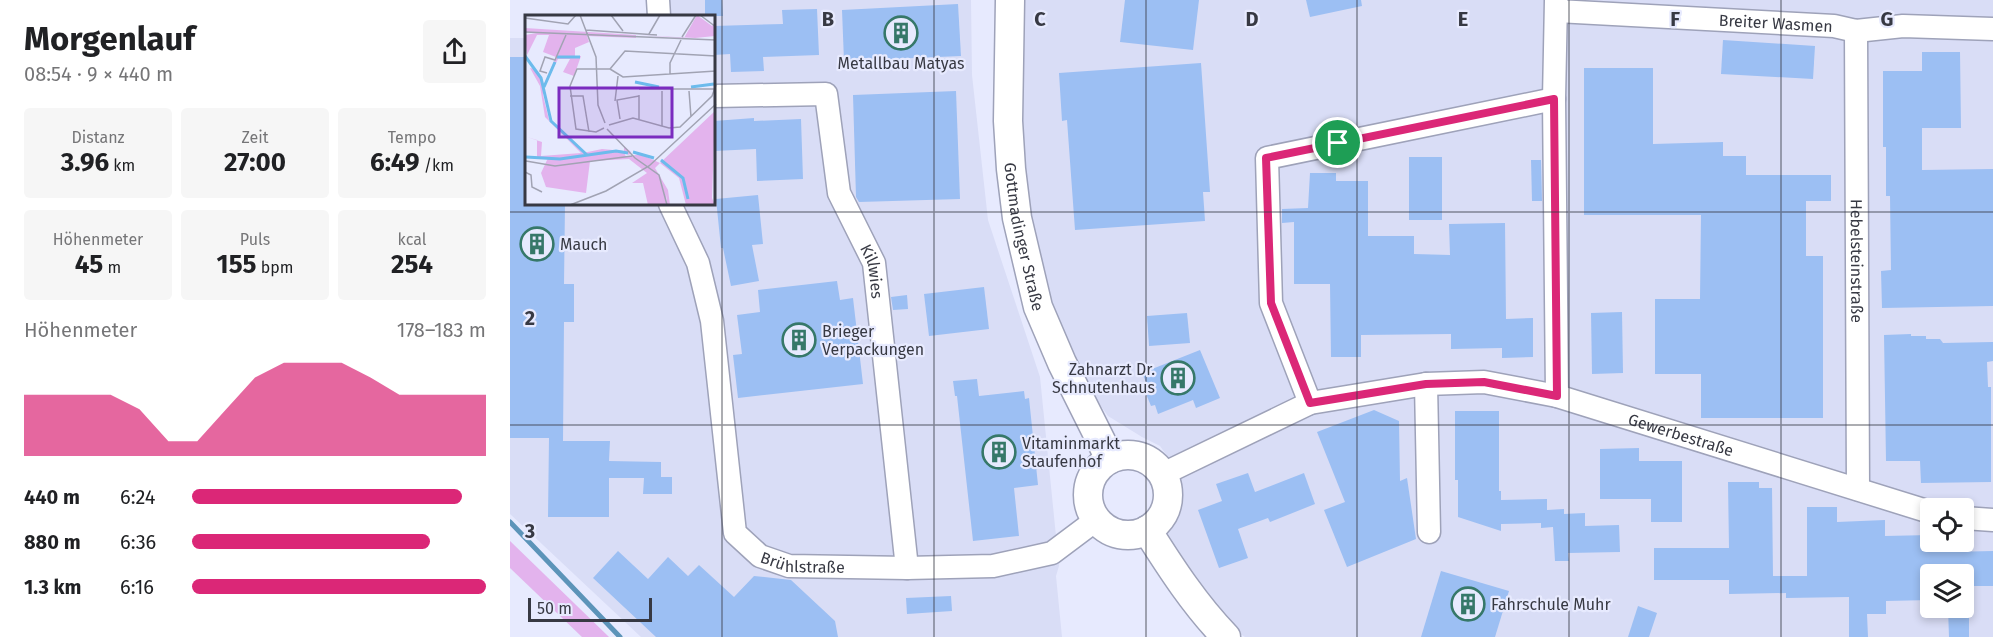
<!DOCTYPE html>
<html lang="de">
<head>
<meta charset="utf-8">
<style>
	:root { --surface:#fff; --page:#f6f6f6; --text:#202124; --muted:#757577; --accent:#db2777 }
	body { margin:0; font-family:"Fira Sans",sans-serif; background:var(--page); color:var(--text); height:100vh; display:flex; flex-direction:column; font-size:22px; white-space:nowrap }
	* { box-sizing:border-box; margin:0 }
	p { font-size:20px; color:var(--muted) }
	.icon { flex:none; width:33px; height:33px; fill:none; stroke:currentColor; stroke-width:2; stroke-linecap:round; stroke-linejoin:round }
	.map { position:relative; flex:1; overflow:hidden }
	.panel { display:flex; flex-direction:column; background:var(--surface); width:510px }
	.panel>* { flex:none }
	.controls { position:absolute; left:1410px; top:498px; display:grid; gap:12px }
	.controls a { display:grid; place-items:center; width:54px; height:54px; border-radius:6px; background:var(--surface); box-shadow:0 3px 9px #0003; font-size:30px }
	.scale { position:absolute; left:18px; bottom:15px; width:124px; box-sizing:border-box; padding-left:6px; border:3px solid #373943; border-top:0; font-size:16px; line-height:21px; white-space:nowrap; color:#373943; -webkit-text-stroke:4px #e7eafe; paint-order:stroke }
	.pin { position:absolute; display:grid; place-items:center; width:51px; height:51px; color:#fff; margin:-26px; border:3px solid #fff; border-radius:50%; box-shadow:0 2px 6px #0007 }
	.round { display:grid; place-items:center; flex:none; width:63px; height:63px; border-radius:6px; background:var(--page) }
	.overview { display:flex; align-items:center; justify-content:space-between; height:102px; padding:0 24px }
	h1 { font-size:33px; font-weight:700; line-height:45px }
	.stats { display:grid; grid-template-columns:repeat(3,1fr); gap:9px; height:102px; padding:6px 24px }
	.stats div { display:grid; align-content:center; border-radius:6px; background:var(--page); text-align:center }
	.stats b { font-size:26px; font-weight:700 }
	.stats small { font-size:16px; font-weight:400 }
	.stats p { font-size:16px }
	.chart { height:168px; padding:12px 24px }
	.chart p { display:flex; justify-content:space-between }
	.chart svg { width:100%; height:108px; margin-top:6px; fill:var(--accent); opacity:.7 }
	ul { padding:0 24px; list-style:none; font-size:20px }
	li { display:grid; grid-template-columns:96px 72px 1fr; align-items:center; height:45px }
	li i { height:15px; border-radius:8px; background:var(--accent) }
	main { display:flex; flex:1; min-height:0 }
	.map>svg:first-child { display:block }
</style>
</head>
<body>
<main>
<section class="panel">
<div class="overview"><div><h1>Morgenlauf</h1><p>08:54 · 9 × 440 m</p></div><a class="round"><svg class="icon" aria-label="share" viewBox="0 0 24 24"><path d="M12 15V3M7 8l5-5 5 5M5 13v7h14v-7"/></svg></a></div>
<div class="stats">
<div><p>Distanz</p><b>3.96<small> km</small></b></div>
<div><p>Zeit</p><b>27:00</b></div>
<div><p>Tempo</p><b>6:49<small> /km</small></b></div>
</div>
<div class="stats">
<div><p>Höhenmeter</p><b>45<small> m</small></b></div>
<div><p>Puls</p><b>155<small> bpm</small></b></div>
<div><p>kcal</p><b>254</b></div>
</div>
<div class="chart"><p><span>Höhenmeter</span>178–183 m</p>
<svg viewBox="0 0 160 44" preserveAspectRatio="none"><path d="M0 44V19L10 19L20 19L30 19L40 25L50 38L60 38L70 25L80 12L90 6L100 6L110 6L120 12L130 19L140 19L150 19L160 19V44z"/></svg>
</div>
<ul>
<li><b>440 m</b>6:24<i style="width:92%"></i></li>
<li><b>880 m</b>6:36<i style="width:81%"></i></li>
<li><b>1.3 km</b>6:16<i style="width:100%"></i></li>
</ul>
</section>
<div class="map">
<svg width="1483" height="637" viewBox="0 0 1483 637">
	<rect width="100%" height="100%" fill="#e7eafe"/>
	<g fill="#d9ddf6" fill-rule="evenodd">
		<polygon points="158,0 461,0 462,75 478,220 530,377 549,566 546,576 552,637 131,637 0,514 0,38 16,38 16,204 204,204 204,16 158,16"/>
		<path d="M510,0H1483V637H735L726,631L657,538L669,473L650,446L632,437L598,416L575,384L541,300L519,224L506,111ZM1420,508H1454V542H1420ZM1420,574H1454V608H1420Z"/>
	</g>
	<polygon fill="#e3b3ed" points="0,541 99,637 72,637 0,568"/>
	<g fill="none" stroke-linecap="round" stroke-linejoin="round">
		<polyline stroke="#5c94b9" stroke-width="5" points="0,522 110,637"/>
	</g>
	<g fill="#9cbff3">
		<polygon points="195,0 212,0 213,16 195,16"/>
		<polygon points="615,0 689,0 683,50 610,42"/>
		<polygon points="796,0 851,0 852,6 800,17"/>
		<polygon points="448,4 451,56 334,61 332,10"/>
		<polygon points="307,9 309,55 253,57 254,71 221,72 220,54 204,55 204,26 273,24 272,10"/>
		<polygon points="1213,40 1305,46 1303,79 1211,74"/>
		<polygon points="1412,52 1450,52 1451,128 1412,128 1412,170 1483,169 1483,306 1372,308 1371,271 1381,270 1380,196 1376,196 1376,147 1373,147 1373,71 1412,71"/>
		<polygon points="0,57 16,57 16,204 55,204 54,284 64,284 64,322 54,322 53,441 100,441 99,461 151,462 151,477 162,477 162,494 133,494 134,478 99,478 99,517 38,517 39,438 0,438"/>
		<polygon points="691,63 700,192 693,192 695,221 565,230 557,120 552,121 549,73"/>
		<polygon points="1074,68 1143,68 1143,144 1213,142 1213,156 1236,156 1236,175 1321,175 1321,201 1296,201 1296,256 1313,256 1313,418 1191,418 1191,374 1145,374 1145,299 1190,299 1191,215 1074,215"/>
		<polygon points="446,91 450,199 349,202 346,197 343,95"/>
		<polygon points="244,118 244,121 291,119 293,179 247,181 246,149 204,151 204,121"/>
		<rect x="899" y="157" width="33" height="63"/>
		<polygon points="1021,160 1031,160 1032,201 1022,201"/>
		<polygon points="800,173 826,173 826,181 858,181 858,236 904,236 904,254 940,255 939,224 995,223 996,319 1023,318 1023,357 992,358 992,348 941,349 941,334 851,335 851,357 821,357 820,284 784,284 784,222 772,223 772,209 798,208"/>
		<polygon points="248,195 253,244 242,245 249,281 221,286 213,248 211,248 206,199"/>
		<polygon points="327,281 330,300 343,298 353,384 228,398 223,355 232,354 227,315 250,312 248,290"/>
		<polygon points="474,287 479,329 419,336 414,294"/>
		<polygon points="397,295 398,309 383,310 381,297"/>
		<polygon points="1112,312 1113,373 1082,374 1081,313"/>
		<polygon points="677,313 680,343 639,346 637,316"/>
		<polygon points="1401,334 1401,336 1416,336 1416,339 1430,339 1433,343 1483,342 1483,361 1477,362 1478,387 1481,387 1481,482 1411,483 1410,461 1376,461 1374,335"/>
		<polygon points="690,350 710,398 686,408 683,400 648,414 645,405 641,406 632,384 636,382 632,373"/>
		<polygon points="467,379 469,396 514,391 515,399 519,398 528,485 504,488 509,536 463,541 447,396 445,396 443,381"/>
		<polygon points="864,410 889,421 890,481 897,478 906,539 837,567 814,510 835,502 807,432"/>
		<polygon points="945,411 989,411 989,491 991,491 991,500 1037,499 1037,510 1054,509 1054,514 1075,513 1075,526 1109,525 1110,552 1058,553 1059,561 1045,561 1043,527 1031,528 1031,523 991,524 991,531 948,517 948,480 945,480"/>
		<polygon points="1129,448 1129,461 1172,461 1172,522 1141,522 1141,499 1090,499 1090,449"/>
		<polygon points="738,473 745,492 794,473 805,504 760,522 758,518 728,529 738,558 709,568 688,510 712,501 706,484"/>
		<polygon points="1218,482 1249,482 1249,488 1262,488 1263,576 1297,576 1297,507 1327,507 1327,522 1375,520 1375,536 1420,535 1420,542 1440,542 1440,552 1483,551 1483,586 1454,586 1454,574 1420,574 1420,600 1376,601 1376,614 1357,614 1358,637 1339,637 1339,597 1276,598 1276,593 1219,594 1219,580 1144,580 1144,548 1219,548"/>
		<polygon points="108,551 138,579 158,557 178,576 189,565 224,597 244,576 281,580 325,621 328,637 146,637 83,578"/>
		<polygon points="931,571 999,591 985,637 911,637"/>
		<polygon points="441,596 442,611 397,614 396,598"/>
		<polygon points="1128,606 1147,613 1139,637 1118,637"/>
		<polygon points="1438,608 1459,608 1459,637 1439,637"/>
	</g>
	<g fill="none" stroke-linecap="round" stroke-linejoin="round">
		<g stroke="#9ea2b9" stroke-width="25">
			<g id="minor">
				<polyline points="148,0 149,16"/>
				<polyline points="1046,0 1044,99 1047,396"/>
				<path id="s1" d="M1047,11L1324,26L1346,31L1393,26L1483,29"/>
				<path id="s2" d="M1346,31L1348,489"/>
				<path id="s3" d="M204,96L316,94L329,193L364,263L397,568"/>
				<path id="s4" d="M160,204L188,263L202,321L225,533L250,556L279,566L397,568L483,566L542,553L586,520"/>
				<polyline points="916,384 919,532"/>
				<polyline points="800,403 761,303 757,158 1044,99"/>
				<path id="s5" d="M653,474L800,403L916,384L974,382L1047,396L1420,512"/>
				<polyline points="1454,518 1483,520"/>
			</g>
		</g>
		<g stroke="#9ea2b9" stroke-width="31">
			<g id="major">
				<path id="s6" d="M500,0L498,121L501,169L507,218L528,307L552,363L600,459"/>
				<circle cx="618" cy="495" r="40"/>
				<path d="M637,530C661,568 685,605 716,637"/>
			</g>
		</g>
		<use href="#minor" stroke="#fff" stroke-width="22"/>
		<use href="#major" stroke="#fff" stroke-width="28"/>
	</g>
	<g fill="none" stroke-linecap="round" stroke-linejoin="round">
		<g stroke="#fff" stroke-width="12">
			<polygon id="route" points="1044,99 1047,396 974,382 916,384 800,403 761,303 756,158"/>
		</g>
		<use href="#route" stroke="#db2777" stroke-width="8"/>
	</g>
	<path fill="none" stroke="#373943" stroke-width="1.5" stroke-opacity="0.55" d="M212,0V637M424,0V637M636,0V637M847,0V637M1059,0V637M1271,0V637M0,212H1483M0,425H1483"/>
	<defs>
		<g id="building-ring" transform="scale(1.725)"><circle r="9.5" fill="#e7eafe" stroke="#367869" stroke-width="1.5"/><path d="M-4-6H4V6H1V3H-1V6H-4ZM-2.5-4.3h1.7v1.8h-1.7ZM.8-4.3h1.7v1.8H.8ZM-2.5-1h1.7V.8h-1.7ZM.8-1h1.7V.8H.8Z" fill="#367869"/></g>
	</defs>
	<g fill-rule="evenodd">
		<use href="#building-ring" x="391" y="33"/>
		<use href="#building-ring" x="27" y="244"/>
		<use href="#building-ring" x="289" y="340"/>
		<use href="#building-ring" x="668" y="378"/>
		<use href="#building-ring" x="489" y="452"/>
		<use href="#building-ring" x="958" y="604"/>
	</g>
	<g text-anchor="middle" stroke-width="4.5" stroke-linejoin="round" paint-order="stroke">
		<g font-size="16" fill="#373943" stroke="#e7eafe">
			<text dy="6" stroke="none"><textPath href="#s1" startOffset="219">Breiter Wasmen</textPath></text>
			<text dy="6" stroke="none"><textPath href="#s6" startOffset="238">Gottmadinger Straße</textPath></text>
			<text dy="6" stroke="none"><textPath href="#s2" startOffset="230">Hebelsteinstraße</textPath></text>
			<text dy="6" stroke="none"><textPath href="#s3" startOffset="298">Killwies</textPath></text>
			<text dy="6" stroke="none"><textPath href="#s5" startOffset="543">Gewerbestraße</textPath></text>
			<text dy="6" stroke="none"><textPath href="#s4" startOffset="416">Brühlstraße</textPath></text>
		</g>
		<g font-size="16" fill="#373943" stroke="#e7eafe" text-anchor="start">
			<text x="391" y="69" text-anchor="middle">Metallbau Matyas</text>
			<text x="50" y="250">Mauch</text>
			<text x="312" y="337">Brieger<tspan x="312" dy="18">Verpackungen</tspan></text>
			<text x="645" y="375" text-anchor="end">Zahnarzt Dr.<tspan x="645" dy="18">Schnutenhaus</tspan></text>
			<text x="512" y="449">Vitaminmarkt<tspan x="512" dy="18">Staufenhof</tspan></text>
			<text x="981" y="610">Fahrschule Muhr</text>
		</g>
	</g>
	<g transform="translate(15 15)">
		<rect width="190" height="190" fill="#e7eafe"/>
		<path d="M172,0L187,11L190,7V21L170,23L111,20V23L62,21L64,27L50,33V41H56L49,61L38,57L45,44H33L19,71L18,80L24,105L58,138L77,134L99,136V131L106,137L104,140L99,137L101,142L115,139L135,148L190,96L187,183L190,190H161L154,163L135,148L130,153L143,175L145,190H142L141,179V190H123L118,168H107L122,158L104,144L65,146L61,178L21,172L16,158L23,143L12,142V125L2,122L17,127L16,141L56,138L20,102L15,71L5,53L10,54L19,69L31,42L18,37L24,20H12L2,40L0,20L12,18L0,17V13L159,23Z" fill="#e3b3ed"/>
		<path fill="none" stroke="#6cbbec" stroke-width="3" d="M0,41L16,63L26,106L62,140M32,42H55M110,67L134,72M19,72L30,47M166,72L189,69M108,137L129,143M1,142L35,144L91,136L103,138M136,145L158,163L163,184"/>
		<path fill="none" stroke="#a1a3b3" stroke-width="1.5" d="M55,0L71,42L73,90L80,108M86,0L98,16M175,0L191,12M0,3L43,9L51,0M61,15L132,20M0,17L191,25M124,19L135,0M157,22L171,0M85,54L100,36L191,41M85,54L98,62L191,56M22,58L15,56L20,42L30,45L41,20M145,59V48L156,25M114,74H190M137,76V111M164,76L166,102M114,80V104M45,81H58L64,117M90,86L93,61M95,104L92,85L114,81M84,110L108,103L144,113L155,112L187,81L191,70M79,113L71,117L51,114L45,71L52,54H85M82,114L110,143L134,160L142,190M0,118V149M1,146L30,151L107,141M0,157L6,160L7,172L17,177M45,190L81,176L124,151L191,89"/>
		<path fill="#7b2cbf" fill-opacity="0.15" stroke="#7b2cbf" stroke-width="3" d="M34,73H147V122H34Z"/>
		<rect width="190" height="190" fill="none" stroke="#373943" stroke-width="3"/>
	</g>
	<g font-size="20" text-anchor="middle" font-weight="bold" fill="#373943" stroke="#e7eafe" stroke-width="4.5" stroke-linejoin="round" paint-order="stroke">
		<text x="318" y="26">B</text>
		<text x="530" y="26">C</text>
		<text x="742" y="26">D</text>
		<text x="953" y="26">E</text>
		<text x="1165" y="26">F</text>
		<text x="1377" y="26">G</text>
		<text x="20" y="325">2</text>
		<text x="20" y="538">3</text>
	</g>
</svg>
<div class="controls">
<a><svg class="icon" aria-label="locate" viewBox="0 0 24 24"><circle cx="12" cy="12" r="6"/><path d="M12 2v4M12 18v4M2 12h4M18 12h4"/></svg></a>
<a><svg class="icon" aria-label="layers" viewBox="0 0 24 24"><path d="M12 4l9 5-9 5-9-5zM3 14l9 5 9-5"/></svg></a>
</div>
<div class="scale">50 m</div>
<div class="pin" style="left:828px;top:143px;background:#1e9e55"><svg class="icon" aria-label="arrive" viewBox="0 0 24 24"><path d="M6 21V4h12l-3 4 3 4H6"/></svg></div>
</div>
</main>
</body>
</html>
